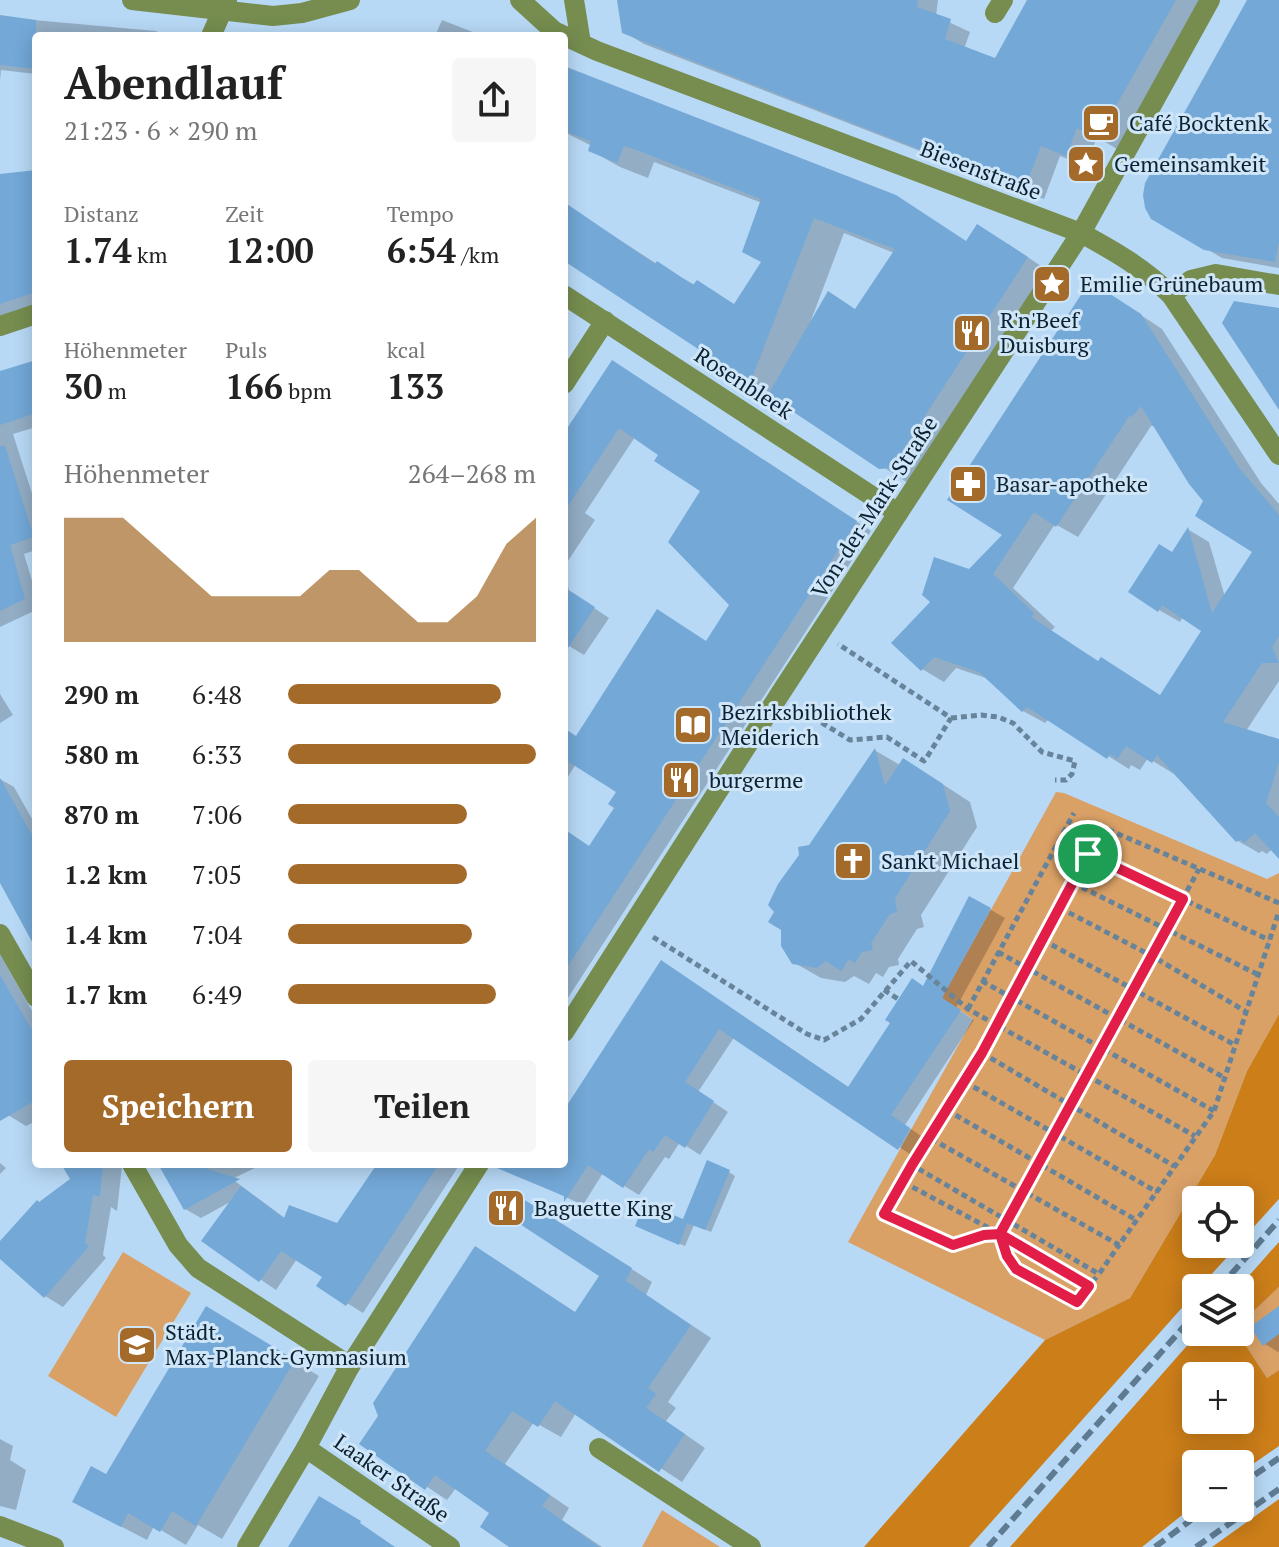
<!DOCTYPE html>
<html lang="de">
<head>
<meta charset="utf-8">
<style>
	:root { --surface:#fff; --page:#f6f6f6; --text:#222; --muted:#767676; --accent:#a46a29 }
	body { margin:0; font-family:"PT Serif",serif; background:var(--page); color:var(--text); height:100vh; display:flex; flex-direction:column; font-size:30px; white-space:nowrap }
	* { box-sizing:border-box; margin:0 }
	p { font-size:26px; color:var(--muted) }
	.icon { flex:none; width:44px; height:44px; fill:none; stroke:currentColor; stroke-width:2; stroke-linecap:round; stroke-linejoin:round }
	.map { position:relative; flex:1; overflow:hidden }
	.drawer { position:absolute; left:32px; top:32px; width:536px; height:1136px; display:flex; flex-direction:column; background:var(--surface); border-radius:8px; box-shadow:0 4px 20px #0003 }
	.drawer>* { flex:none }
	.tools { position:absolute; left:1182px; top:1186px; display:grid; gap:16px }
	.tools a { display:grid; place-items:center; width:72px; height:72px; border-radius:8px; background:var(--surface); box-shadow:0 4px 20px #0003; font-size:40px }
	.pin { position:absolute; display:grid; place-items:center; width:68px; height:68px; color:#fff; margin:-34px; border:4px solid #fff; border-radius:50%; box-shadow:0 2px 8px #0007 }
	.round { display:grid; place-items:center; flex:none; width:84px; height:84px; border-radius:8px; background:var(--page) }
	.headline { display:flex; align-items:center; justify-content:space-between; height:136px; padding:0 32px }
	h1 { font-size:44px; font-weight:700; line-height:60px }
	.figures { display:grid; grid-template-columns:repeat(3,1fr); gap:12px; height:136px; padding:8px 32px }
	.figures div { display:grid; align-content:center }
	.figures b { font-size:34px; font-weight:700 }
	.figures small { font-size:22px; font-weight:400 }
	.figures p { font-size:22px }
	.chart { height:224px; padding:16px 32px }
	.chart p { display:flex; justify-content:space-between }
	.chart svg { width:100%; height:144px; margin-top:8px; fill:var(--accent); opacity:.7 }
	.action { display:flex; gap:16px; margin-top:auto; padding:16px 32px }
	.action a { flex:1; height:92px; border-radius:8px; background:var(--accent); color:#fff; font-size:32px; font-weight:700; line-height:92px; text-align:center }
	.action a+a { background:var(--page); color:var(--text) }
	ul { padding:0 32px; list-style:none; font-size:26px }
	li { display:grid; grid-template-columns:128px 96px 1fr; align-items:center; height:60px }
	li i { height:20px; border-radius:10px; background:var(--accent) }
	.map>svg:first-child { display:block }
</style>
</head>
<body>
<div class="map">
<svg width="1279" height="1547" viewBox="0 0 1279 1547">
	<rect width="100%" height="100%" fill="#b8d9f6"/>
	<g fill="#daa167">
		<polygon points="1056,792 1064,793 1267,879 1279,873 1279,1014 1247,1071 1215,1155 1130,1298 1045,1340 848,1242 973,1019 942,998"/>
		<polygon points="123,1252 191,1293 116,1417 48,1376"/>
		<polygon points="1279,1287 1279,1370 1267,1378 1237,1332 1240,1332 1240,1324"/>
		<polygon points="662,1510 720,1547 642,1547"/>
	</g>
	<g fill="#cc7e19" fill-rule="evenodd">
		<polygon points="1279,1014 1279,1199 1240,1242 1240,1200 1196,1200 1196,1244 1239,1244 1199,1288 1196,1288 1196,1292 969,1547 864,1547 1045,1340 1130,1298 1215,1155 1247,1071"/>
		<polygon points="1279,1242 1279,1287 1240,1324 1238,1288"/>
		<path d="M1199,1332H1237L1267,1378L1279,1370V1446L1240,1473V1464H1196V1504L1142,1547H1010ZM1196,1376H1240V1420H1196Z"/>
		<polygon points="1279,1499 1279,1547 1212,1547"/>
	</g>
	<g fill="#0003" fill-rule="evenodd">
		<polygon points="619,0 938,0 936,16 970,32 964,49 996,61 1029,0 1200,0 1117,149 1097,137 1086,166 1060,156 1044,199 644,44 624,32"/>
		<polygon points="1249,0 1279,0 1279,268 1222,258 1153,217"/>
		<polygon points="0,17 156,31 164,36 36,36 36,74 1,70 0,81"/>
		<polygon points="442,20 483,36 435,36"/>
		<path d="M564,68L968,242L1008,244L1056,276L911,485L564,259V204L657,264L695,285L697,282L735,305L763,262L762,203L654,162L648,178L620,167L590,150L592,146L564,132ZM844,233L894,253L857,310L812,324L810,323Z"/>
		<polygon points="36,172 36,305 0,317 0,176"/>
		<path d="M1112,296L1162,329L1261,483L1279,504V681L1246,731L1279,741V856L1272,849L1267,854L1262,851L1259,853L1238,841L1174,774L1148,758L1140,770L1131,765L1129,769L1049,719L1045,723L1023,711L989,679L956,668L944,682L922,669L970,571L1005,535ZM1151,426H1156L1206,500L1254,552L1225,597L1209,542L1189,530L1173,554L1159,610L1180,622L1183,617L1204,630L1161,697L1099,663L1051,631L1055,627L1013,588L1055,524L1078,537Z"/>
		<polygon points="36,362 36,427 13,434 36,506 36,550 24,554 36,594 36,610 0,627 0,374"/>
		<polygon points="628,372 871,531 564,1004 564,830 590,847 617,807 618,792 576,764 564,783 564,729 577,738 707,643 732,605 703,491 661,455 635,437 585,513 595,520 564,567 569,591 609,618 584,655 564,643 564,437"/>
		<polygon points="0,694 13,715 0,723"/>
		<polygon points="876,751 900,765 930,776 970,802 977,827 921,915 924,927 917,929 898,959 899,965 889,967 883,977 876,973 869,984 854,976 845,982 821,978 793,962 810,847"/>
		<polygon points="0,779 14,787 36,826 36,942 0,877"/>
		<polygon points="970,898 1005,918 956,1008 974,1020 905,1125 924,1138 914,1157 735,1036 698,1092 728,1112 700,1155 680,1142 669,1159 665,1157 639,1195 603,1173 583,1205 522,1177 531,1164 564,1164 564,1113 662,963 850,1088 924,988"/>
		<polygon points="0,954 36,1018 36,1121 26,1126 8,1115 0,1101"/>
		<polygon points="0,1163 6,1168 0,1174"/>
		<polygon points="79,1164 118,1164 122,1166 117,1211 111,1207 103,1255 106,1258 63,1307 45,1296 0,1257 0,1245 55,1213 83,1172"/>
		<polygon points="160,1164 263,1164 232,1179 286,1219 338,1225 379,1164 460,1164 363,1313 318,1285 324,1276 297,1259 276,1290 204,1241 232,1201 201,1218 185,1209"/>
		<polygon points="729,1172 735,1176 711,1232 694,1225 685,1246 644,1229 662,1212 684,1222"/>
		<polygon points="534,1207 652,1282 646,1295 711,1338 668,1402 676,1408 666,1421 705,1448 682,1482 576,1413 561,1437 534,1422 505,1464 569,1508 562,1520 602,1547 513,1547 492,1513 456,1488 447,1500 362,1444 577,1313 601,1275"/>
		<polygon points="1279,1308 1279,1351 1278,1352 1265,1344"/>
		<polygon points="232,1324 319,1376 222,1539 198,1525 186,1545 154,1526 147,1540 101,1516 107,1476"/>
		<polygon points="0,1439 13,1446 10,1460 26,1470 16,1510 0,1506"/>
	</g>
	<g fill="#73a8d7" fill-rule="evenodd">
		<polygon points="617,0 918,0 917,7 951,19 945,39 995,58 1027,0 1176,0 1097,139 1077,128 1066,156 1041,146 1024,190 622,33"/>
		<polygon points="1247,0 1279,0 1279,241 1275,262 1204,250 1151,219 1145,208 1143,195 1145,183"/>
		<polygon points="0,15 36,20 36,69 0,65"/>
		<polygon points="564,66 896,195 966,241 977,224 1028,257 891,468 879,469 768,395 828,291 855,309 895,249 814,218 750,383 564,261 564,202 655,264 657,261 693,285 697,280 734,304 761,262 742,252 761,199 634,149 624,146 617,163 588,151 591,141 564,131"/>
		<polygon points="36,170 36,292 0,304 0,174"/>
		<path d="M1090,281L1141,314L1239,468L1279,515V636L1272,647L1279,663H1262L1223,722L1279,739V762L1266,803L1279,817V859L1255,833L1244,843L1241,839L1236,842L1157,755L1152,763L1126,746L1117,759L1110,754L1107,759L1027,707L1022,712L979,672L934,657L921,671L891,643L930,602L922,595L934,557L969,569L1002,535L947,500ZM1141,406L1189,484L1203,501L1195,516L1252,552L1212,613L1188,527L1172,552L1159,544L1128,592L1158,612L1162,605L1201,631L1160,695L1101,657L1098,661L1031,617L1034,613L993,574L1034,512L1056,527L1130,415L1132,417Z"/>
		<polygon points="1234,301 1279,308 1279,410 1222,323"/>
		<polygon points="36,360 36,413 0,425 0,371"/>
		<polygon points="612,360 857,521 564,972 564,829 589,846 614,808 608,804 616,792 564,759 564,728 576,736 657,609 706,641 729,605 668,542 700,491 654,461 658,455 619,428 564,512 564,433"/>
		<polygon points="0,446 5,446 34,537 10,545 25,599 0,611"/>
		<polygon points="564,587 595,607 564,654"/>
		<polygon points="875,748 885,786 903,758 943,784 950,811 895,898 897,912 890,914 871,943 873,950 862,952 855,963 849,959 841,971 826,961 817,968 792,964 781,946 781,930 768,922 774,912 768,905 778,884 799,855 798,847 809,845"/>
		<polygon points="0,778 36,842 36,949 0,883"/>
		<polygon points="969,896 991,908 942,998 961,1010 891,1115 910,1128 898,1150 719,1029 685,1082 714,1101 685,1148 665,1135 653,1152 649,1149 623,1188 588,1165 564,1202 564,1196 492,1166 564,1164 564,1110 661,960 848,1087 890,1023 885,1020 912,978 923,986"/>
		<polygon points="0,975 36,1037 36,1100 0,1121"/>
		<polygon points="707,1160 730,1170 705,1230 687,1223 679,1245 635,1226 646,1200 659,1209 683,1219"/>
		<polygon points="61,1164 103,1164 100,1196 93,1195 85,1243 89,1246 44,1298 0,1259 0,1241 37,1200 39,1202 70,1179"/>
		<polygon points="158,1164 209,1164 207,1169 240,1179 184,1210"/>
		<polygon points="377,1164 439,1164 346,1306 316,1286 322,1277 281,1251 259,1282 201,1241 241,1186 284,1218 289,1205 337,1223"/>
		<polygon points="512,1192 632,1268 626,1281 691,1325 648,1388 656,1394 646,1408 685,1434 659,1472 555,1401 538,1427 512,1411 485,1451 550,1495 542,1506 599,1547 509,1547 480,1527 489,1513 435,1475 425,1490 359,1444 378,1416 373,1403 475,1246 575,1312 599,1276 500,1211"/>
		<polygon points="206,1306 295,1360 196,1526 172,1511 160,1532 128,1513 121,1527 72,1502 91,1466 106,1474"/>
		<polygon points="1279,1306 1279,1334 1263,1346 1250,1327"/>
		<polygon points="319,1496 361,1521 360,1523 395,1547 288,1547"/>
	</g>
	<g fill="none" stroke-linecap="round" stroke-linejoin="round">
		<g stroke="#67849b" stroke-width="5" stroke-dasharray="6 4" stroke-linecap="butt">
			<polyline points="796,707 850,740 887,737 924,761 927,757 951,718 838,644"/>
			<polyline points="951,718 981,715 998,717 1013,723 1042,752 1075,761 1072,774 1066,780 1055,780"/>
			<polyline points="1088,854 1269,940"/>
			<polyline points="1073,883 1259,975"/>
			<polyline points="1279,903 1102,827 1013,998 930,1138 1119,1245 1214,1111 1279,911"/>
			<polyline points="1060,908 1152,956 1245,1011"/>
			<polyline points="653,937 807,1034 824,1040 861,1019 911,961 968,1009 1195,1136"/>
			<polyline points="1043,940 1235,1045"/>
			<polyline points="998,952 1225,1078"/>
			<polyline points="982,981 1214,1111"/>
			<polyline points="884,990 898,999"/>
			<polyline points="968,1009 1074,813"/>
			<polyline points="982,1053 1174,1166"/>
			<polyline points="965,1082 1157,1192"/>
			<polyline points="947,1110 1136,1220"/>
			<polyline points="930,1138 912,1165 1099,1274 1119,1245"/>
			<polyline points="912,1165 903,1182 1000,1234 1199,869"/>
			<polyline points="903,1182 884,1214 953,1245 984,1235 1000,1234 1089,1286 1099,1274"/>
			<polyline points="1001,1235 1007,1256 1016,1269 1077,1302 1089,1286"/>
		</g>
		<g stroke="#768d4f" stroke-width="20">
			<polyline points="132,0 273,16 302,13 350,0"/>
			<path d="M520,0L554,31L597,51L1081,233C1114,251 1144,268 1171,295L1279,455"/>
			<polyline points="574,0 581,43"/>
			<polyline points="995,13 1003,0"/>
			<polyline points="211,36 227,0"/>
			<polyline points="564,295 898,513"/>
			<polyline points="1171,295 1191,280 1216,274 1279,285"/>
			<polyline points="0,326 36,314"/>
			<polyline points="564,384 605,321"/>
			<polyline points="0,934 36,997"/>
			<polyline points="564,1032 778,697 1081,233 1210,0"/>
			<polyline points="132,1164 178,1245 198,1268 350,1366"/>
			<polyline points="306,1448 450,1547"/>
			<polyline points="599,1448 751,1547"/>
			<polyline points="0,1526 54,1547"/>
			<polyline points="247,1547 306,1448 350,1366 479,1164"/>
		</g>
		<g stroke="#5f7b92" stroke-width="6" stroke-dasharray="12 6" stroke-linecap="butt">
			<polyline points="1219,1288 1279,1220"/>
			<polyline points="1240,1485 1279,1458"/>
			<polyline points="988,1547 1196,1313"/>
			<polyline points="1155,1547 1207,1508"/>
			<polyline points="1196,1547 1279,1489"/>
		</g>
	</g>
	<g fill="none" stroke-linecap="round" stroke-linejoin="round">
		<g stroke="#fff" stroke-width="16">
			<polyline id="route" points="1088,854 982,1053 912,1165 884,1214 953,1245 984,1235 1000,1234 1089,1286 1077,1302 1016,1269 1007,1256 1000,1234 1183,899 1088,854"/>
		</g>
		<use href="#route" stroke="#e11d48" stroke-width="10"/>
	</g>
	<defs>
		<g id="cafe-square" transform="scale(2)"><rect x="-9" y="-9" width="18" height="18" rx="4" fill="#a46a29" stroke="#cfe5f8"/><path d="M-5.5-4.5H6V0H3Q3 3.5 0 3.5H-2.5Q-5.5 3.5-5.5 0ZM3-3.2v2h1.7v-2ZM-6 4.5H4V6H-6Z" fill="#fff"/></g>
		<g id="sight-square" transform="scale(2)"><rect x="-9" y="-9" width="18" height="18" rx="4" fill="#a46a29" stroke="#cfe5f8"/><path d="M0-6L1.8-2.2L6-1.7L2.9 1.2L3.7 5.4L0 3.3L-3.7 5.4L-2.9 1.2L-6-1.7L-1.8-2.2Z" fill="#fff"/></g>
		<g id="restaurant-square" transform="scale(2)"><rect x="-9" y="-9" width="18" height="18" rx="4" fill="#a46a29" stroke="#cfe5f8"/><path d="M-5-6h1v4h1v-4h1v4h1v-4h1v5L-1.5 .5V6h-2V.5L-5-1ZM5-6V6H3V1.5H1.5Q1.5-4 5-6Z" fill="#fff"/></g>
		<g id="pharmacy-square" transform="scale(2)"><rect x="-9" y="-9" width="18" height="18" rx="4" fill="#a46a29" stroke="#cfe5f8"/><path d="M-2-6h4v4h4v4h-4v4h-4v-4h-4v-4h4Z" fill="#fff"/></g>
		<g id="library-square" transform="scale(2)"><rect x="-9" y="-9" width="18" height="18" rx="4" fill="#a46a29" stroke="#cfe5f8"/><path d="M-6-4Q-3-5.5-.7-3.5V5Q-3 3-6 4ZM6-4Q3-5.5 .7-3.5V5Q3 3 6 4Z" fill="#fff"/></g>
		<g id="church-square" transform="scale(2)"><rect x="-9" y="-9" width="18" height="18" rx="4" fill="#a46a29" stroke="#cfe5f8"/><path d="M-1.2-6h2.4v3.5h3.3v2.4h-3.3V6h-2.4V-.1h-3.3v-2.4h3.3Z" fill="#fff"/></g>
		<g id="school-square" transform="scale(2)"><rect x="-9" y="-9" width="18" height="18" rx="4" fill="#a46a29" stroke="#cfe5f8"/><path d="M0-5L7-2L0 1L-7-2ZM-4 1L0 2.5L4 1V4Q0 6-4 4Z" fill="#fff"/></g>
	</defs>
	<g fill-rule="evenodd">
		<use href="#cafe-square" x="1101" y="123"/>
		<use href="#sight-square" x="1086" y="164"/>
		<use href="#sight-square" x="1052" y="284"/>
		<use href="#restaurant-square" x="972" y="333"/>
		<use href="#pharmacy-square" x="968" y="484"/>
		<use href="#library-square" x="693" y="725"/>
		<use href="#restaurant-square" x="681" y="780"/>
		<use href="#church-square" x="853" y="861"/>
		<use href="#restaurant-square" x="506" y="1208"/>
		<use href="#school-square" x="137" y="1345"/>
	</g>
	<g text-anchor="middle" stroke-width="6" stroke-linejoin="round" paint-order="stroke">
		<g font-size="22" fill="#0b2233" stroke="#cfe5f8" text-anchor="start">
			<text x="1129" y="131">Café Bocktenk</text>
			<text x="1114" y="172">Gemeinsamkeit</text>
			<text x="1080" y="292">Emilie Grünebaum</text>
			<text x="1000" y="328">R'n'Beef<tspan x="1000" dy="25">Duisburg</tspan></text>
			<text x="996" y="492">Basar-apotheke</text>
			<text x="721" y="720">Bezirksbibliothek<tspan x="721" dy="25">Meiderich</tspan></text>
			<text x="709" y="788">burgerme</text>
			<text x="881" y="869">Sankt Michael</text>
			<text x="534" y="1216">Baguette King</text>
			<text x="165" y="1340">Städt.<tspan x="165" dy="25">Max-Planck-Gymnasium</tspan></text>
		</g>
		<g font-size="22" fill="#0b2233" stroke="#cfe5f8">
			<text transform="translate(981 170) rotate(21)" y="8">Biesenstraße</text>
			<text transform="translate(744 383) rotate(33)" y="8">Rosenbleek</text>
			<text transform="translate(874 507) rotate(-57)" y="8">Von-der-Mark-Straße</text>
			<text transform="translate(392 1478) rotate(35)" y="8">Laaker Straße</text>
		</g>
	</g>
</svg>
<div class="tools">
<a><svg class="icon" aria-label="locate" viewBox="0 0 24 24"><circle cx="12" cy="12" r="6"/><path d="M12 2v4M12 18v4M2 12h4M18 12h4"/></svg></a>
<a><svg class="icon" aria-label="layers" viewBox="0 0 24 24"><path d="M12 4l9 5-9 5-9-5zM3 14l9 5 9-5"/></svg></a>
<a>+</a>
<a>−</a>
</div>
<div class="pin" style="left:1088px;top:854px;background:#1e9e55"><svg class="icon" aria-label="arrive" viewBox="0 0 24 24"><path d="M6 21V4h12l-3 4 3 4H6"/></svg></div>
<section class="drawer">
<div class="headline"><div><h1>Abendlauf</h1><p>21:23 · 6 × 290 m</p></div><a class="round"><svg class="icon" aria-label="share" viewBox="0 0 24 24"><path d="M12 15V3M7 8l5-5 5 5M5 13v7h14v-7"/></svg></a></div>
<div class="figures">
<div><p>Distanz</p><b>1.74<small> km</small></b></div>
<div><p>Zeit</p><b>12:00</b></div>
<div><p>Tempo</p><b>6:54<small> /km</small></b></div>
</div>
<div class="figures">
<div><p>Höhenmeter</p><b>30<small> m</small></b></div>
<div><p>Puls</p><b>166<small> bpm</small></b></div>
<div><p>kcal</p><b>133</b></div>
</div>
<div class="chart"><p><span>Höhenmeter</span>264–268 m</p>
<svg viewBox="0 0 160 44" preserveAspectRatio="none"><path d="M0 44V6L10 6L20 6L30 14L40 22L50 30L60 30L70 30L80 30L90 22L100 22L110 30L120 38L130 38L140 30L150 14L160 6V44z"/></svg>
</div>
<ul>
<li><b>290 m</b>6:48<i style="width:86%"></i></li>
<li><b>580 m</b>6:33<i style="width:100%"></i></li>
<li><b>870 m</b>7:06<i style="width:72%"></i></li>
<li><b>1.2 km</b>7:05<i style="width:72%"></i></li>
<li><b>1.4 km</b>7:04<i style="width:74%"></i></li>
<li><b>1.7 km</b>6:49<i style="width:84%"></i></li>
</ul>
<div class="action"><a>Speichern</a><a>Teilen</a></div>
</section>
</div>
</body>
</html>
